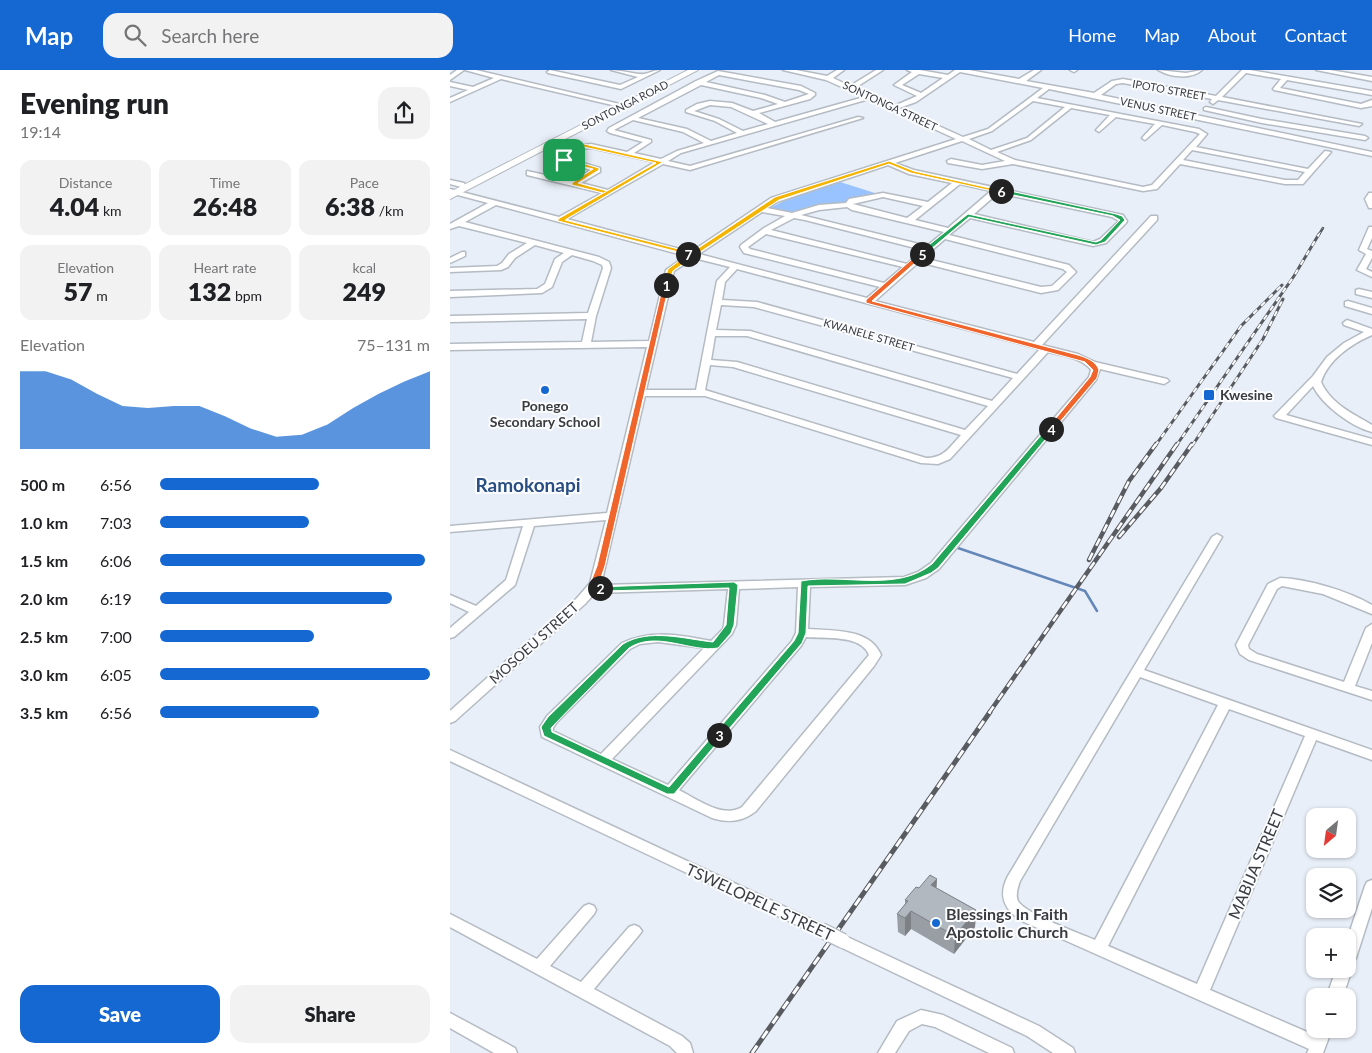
<!DOCTYPE html>
<html lang="en">
<head>
<meta charset="utf-8">
<style>
	:root { --surface:#fff; --page:#f2f2f2; --text:#202124; --muted:#757577; --accent:#1568d2 }
	body { margin:0; font-family:Lato,sans-serif; background:var(--page); color:var(--text); height:100vh; display:flex; flex-direction:column; font-size:19px; white-space:nowrap }
	* { box-sizing:border-box; margin:0 }
	p { font-size:16px; color:var(--muted) }
	.icon { flex:none; width:28px; height:28px; fill:none; stroke:currentColor; stroke-width:2; stroke-linecap:round; stroke-linejoin:round }
	.map { position:relative; flex:1; overflow:hidden }
	.details { display:flex; flex-direction:column; background:var(--surface); width:450px }
	.details>* { flex:none }
	.needle { width:32px; rotate:209deg }
	.controls { position:absolute; left:856px; top:738px; display:grid; gap:10px }
	.controls a { display:grid; place-items:center; width:50px; height:50px; border-radius:10px; background:var(--surface); box-shadow:0 1px 4px #0004; font-size:25px }
	.pin { position:absolute; display:grid; place-items:center; width:42px; height:42px; color:#fff; margin:-21px; border-radius:10px; box-shadow:0 2px 8px #0006 }
	.km { position:absolute; width:25px; height:25px; margin:-12px; border-radius:50%; background:#222; color:#fff; font-size:14px; line-height:25px; text-align:center }
	.round { display:grid; place-items:center; flex:none; width:52px; height:52px; border-radius:15px; background:var(--page) }
	.headline { display:flex; align-items:center; justify-content:space-between; height:85px; padding:0 20px }
	h1 { font-size:28px; font-weight:800; line-height:38px }
	.metrics { display:grid; grid-template-columns:repeat(3,1fr); gap:8px; height:85px; padding:5px 20px }
	.metrics div { display:grid; align-content:center; border-radius:12px; background:var(--page); text-align:center }
	.metrics b { font-size:25px; font-weight:800 }
	.metrics small { font-size:14px; font-weight:400 }
	.metrics p { font-size:14px }
	.chart { height:140px; padding:10px 20px }
	.chart p { display:flex; justify-content:space-between }
	.chart svg { width:100%; height:90px; margin-top:5px; fill:var(--accent); opacity:.7 }
	.cta { display:flex; gap:10px; margin-top:auto; padding:10px 20px }
	.cta a { flex:1; height:58px; border-radius:15px; background:var(--accent); color:#fff; font-size:20px; font-weight:800; line-height:58px; text-align:center }
	.cta a+a { background:var(--page); color:var(--text) }
	ul { padding:0 20px; list-style:none; font-size:16px }
	li { display:grid; grid-template-columns:80px 60px 1fr; align-items:center; height:38px }
	li i { height:12px; border-radius:6px; background:var(--accent) }
	header { display:flex; align-items:center; gap:30px; box-sizing:border-box; height:70px; padding:0 25px; background:var(--accent); color:#fff }
	header strong { font-size:24px }
	nav { display:flex; gap:28px; margin-inline-start:auto; font-size:18px }
	.search { width:350px; height:45px; background:var(--page); display:flex; align-items:center; gap:12px; box-sizing:border-box; padding:0 18px; border-radius:15px; color:var(--muted); font-size:19px }
	main { display:flex; flex:1; min-height:0 }
	.map>svg:first-child { display:block }
</style>
</head>
<body>
<header>
<strong>Map</strong>
<div class="search"><svg class="icon" aria-label="search" viewBox="0 0 24 24"><circle cx="10" cy="10" r="6"/><path d="M15 15l6 6"/></svg>Search here</div>
<nav><a>Home</a><a>Map</a><a>About</a><a>Contact</a></nav>
</header>
<main>
<section class="details">
<div class="headline"><div><h1>Evening run</h1><p>19:14</p></div><a class="round"><svg class="icon" aria-label="share" viewBox="0 0 24 24"><path d="M12 15V3M7 8l5-5 5 5M5 13v7h14v-7"/></svg></a></div>
<div class="metrics">
<div><p>Distance</p><b>4.04<small> km</small></b></div>
<div><p>Time</p><b>26:48</b></div>
<div><p>Pace</p><b>6:38<small> /km</small></b></div>
</div>
<div class="metrics">
<div><p>Elevation</p><b>57<small> m</small></b></div>
<div><p>Heart rate</p><b>132<small> bpm</small></b></div>
<div><p>kcal</p><b>249</b></div>
</div>
<div class="chart"><p><span>Elevation</span>75–131 m</p>
<svg viewBox="0 0 160 44" preserveAspectRatio="none"><path d="M0 44V6L10 6L20 10L30 17L40 23L50 24L60 23L70 23L80 28L90 34L100 38L110 37L120 32L130 24L140 17L150 11L160 6V44z"/></svg>
</div>
<ul>
<li><b>500 m</b>6:56<i style="width:59%"></i></li>
<li><b>1.0 km</b>7:03<i style="width:55%"></i></li>
<li><b>1.5 km</b>6:06<i style="width:98%"></i></li>
<li><b>2.0 km</b>6:19<i style="width:86%"></i></li>
<li><b>2.5 km</b>7:00<i style="width:57%"></i></li>
<li><b>3.0 km</b>6:05<i style="width:100%"></i></li>
<li><b>3.5 km</b>6:56<i style="width:59%"></i></li>
</ul>
<div class="cta"><a>Save</a><a>Share</a></div>
</section>
<div class="map">
<svg width="922" height="983" viewBox="0 0 922 983">
	<rect width="100%" height="100%" fill="#e9eff8"/>
	<polygon fill="#99c3fe" points="387,111 428,124 392,133 362,137 344,142 319,138 343,127"/>
	<g fill="none" stroke-linecap="round" stroke-linejoin="round">
		<polyline stroke="#6487b9" stroke-width="2.5" points="508,478 635,521 647,541"/>
		<g stroke="#b5bbc3" stroke-width="3">
			<g id="minor">
				<polygon points="7,0 14,0 0,10 0,5"/>
				<polygon points="15,0 26,0 178,36 175,38 51,9 0,32 0,28 18,20 0,16 0,12 23,17 44,8"/>
				<path d="M100,0L170,15L188,7L161,0C170,0 188,5 194,4C200,3 204,0 210,0L171,19L98,3L97,2Z"/>
				<path d="M333,0H346L377,6L387,0H394L383,8L400,16L426,0H433L405,18L444,36L467,26L444,15L462,2L457,0H470L498,5L505,0H519L569,9L584,0H591L576,11L644,23L662,11L673,9L766,26L792,0H800L922,21V25L837,10L830,18L911,34L922,30V36L911,38L824,20L823,19L831,9L796,3L772,27L912,54L909,56L768,30L763,34L760,32L762,29L673,13L666,14L651,25L922,82V86L599,19L587,28L749,59L757,64L746,77L858,99L875,81L881,82L853,114H835L730,94L707,119L693,121L563,94L532,99L498,93L497,91L501,89L532,95L555,91L512,71L445,93L464,100L673,145L677,151L676,153L656,173L643,176L520,148L499,165L619,195L626,202L608,220L591,223L469,192L425,231L584,272L701,146H707V150L592,275L628,284L645,292L717,309L719,311L714,314L650,299L646,310L489,499L476,508L455,515L360,517L358,559C383,561 420,558 431,585L424,596L306,741C292,752 279,753 262,748L92,667L90,657L97,646L172,573C202,559 230,565 261,571L273,559L274,555L278,519L145,523L135,534L5,651L0,653V641L127,528L140,513L156,450L84,456L65,515L4,567L0,568V558L19,542L0,533V525L26,536L56,510L73,456L0,462V456L157,443L197,277L0,280V274L132,272L137,249L0,252V246L138,243L153,198L152,195L143,191L122,185L112,192L102,217L92,223L0,227V221L87,219L95,214L105,189L114,183L85,175L65,188L58,197L51,200L0,202V198L47,196L52,193L59,184L77,173L9,156L0,159V154L38,133L0,123V119L109,147L152,123L77,105V101L123,111L141,100L106,90V86L125,76L141,74L177,82L193,72L160,63L157,61L159,58L246,11L268,1L351,16L365,23V25L360,29L309,43L325,52L414,27L376,10ZM510,2L593,18L538,59L513,67L449,38L466,32ZM469,4L493,8L471,23L452,15ZM269,5L349,20L359,24L335,32L315,25L256,12ZM251,15L311,28L328,34L303,41L282,33L260,31L247,34L236,40V42L265,51L287,63L261,71L237,59L188,48ZM419,29L506,69L321,128L241,182L117,149L213,94L240,100L413,48L408,47L240,96L218,91L231,83ZM583,31L615,37L577,68L541,80L519,69L542,61ZM260,35L281,37L318,54L293,61L269,49L244,41ZM621,38L660,45L646,60L649,62L666,47L705,54L692,68L695,70L712,55L745,62L750,64L702,115L693,117L565,90L547,82L581,70ZM183,50L233,62L254,73L227,81L211,89L184,83L201,72V70L164,60ZM141,78L205,92L158,120L131,113L150,102V98L115,88L129,79ZM742,80L855,102L848,110H835L733,90ZM438,95L459,104L502,113L478,132L433,123L399,129L396,133L369,135L342,143L317,138L327,132ZM510,114L541,121L498,158L465,150ZM548,123L662,147L669,151L650,169L643,172L524,144ZM433,127L473,136L457,148L403,134ZM46,135L236,186L216,200L199,271L141,272L146,246L161,198L159,192L149,187L15,152ZM397,137L402,140L494,162L477,176L351,145L369,140ZM312,142L335,146L314,158L291,175L290,177L294,183L430,217L417,228L249,184ZM344,148L355,150L473,180L457,194L321,160ZM316,164L453,197L434,213L300,179L298,177ZM495,169L613,199L617,202L602,216L591,217L473,188ZM244,188L280,197L267,211L246,320H196L224,201ZM287,199L590,279L567,304L307,232L272,230L275,212ZM271,235L304,237L563,308L542,331L300,261L266,260ZM265,266H297L538,336L515,360L287,292L261,290ZM598,282C611,285 633,288 641,300L639,307L481,493L468,502L454,507L151,515L195,326H255L471,393L488,394L500,389ZM260,295L283,297L511,365C499,378 494,388 476,388L255,320ZM348,517L346,563L342,571L218,715L162,689L282,564L286,555L289,519ZM356,567C374,569 411,564 419,585L292,737C273,749 247,729 229,720L351,576ZM208,572L254,578L151,684L103,661V658L107,652L180,579L190,574Z"/>
				<polygon points="620,0 627,0 624,2"/>
				<path d="M708,0L736,3L752,0C741,10 720,7 708,0Z"/>
				<polygon points="866,0 880,0 922,7 922,11"/>
				<polygon points="756,37 812,49 915,66 918,68 915,70 812,53 754,40 754,38"/>
				<polygon points="0,110 14,113 15,115 11,117 0,114"/>
				<polygon points="919,123 922,123 922,138 919,138 915,129"/>
				<polygon points="919,157 922,157 922,168 917,179 922,181 922,188 916,199 922,202 922,207 907,200 916,184 909,180"/>
				<polygon points="12,182 15,182 15,186 0,193 0,188"/>
				<polygon points="909,219 922,222 922,228 906,224 906,220"/>
				<polygon points="898,231 922,238 922,244 895,236 895,232"/>
				<path d="M897,250L922,259V265C901,274 878,290 871,312C881,334 902,343 922,355V362C902,357 872,335 863,316L836,345L922,369V375L826,348L824,346L863,306L877,287L894,273L914,262L894,255L893,253Z"/>
				<path d="M767,464L772,467L694,600L922,680V690L866,670L760,920L864,965L866,959H882L873,983H857L859,979L574,852C555,841 547,827 558,806L762,467ZM690,607L768,635L645,870C629,863 575,844 568,831C565,825 568,817 570,811ZM779,639L855,666L747,914L658,876Z"/>
				<path d="M830,508C858,509 898,521 922,535V544L873,524L832,516L827,519L798,575L799,579L807,584L894,612L916,558L922,554V573L905,616L922,621V630L799,590L790,584L786,575L818,514Z"/>
				<polygon points="0,680 376,856 379,860 376,864 371,866 366,864 0,691"/>
				<polygon points="922,810 922,838 906,888 903,893 899,894 902,899 893,926 877,926 886,899 898,899 898,867 915,816 917,812"/>
				<polygon points="139,834 144,836 146,840 144,844 100,896 131,912 179,857 184,855 189,857 192,861 189,865 144,919 232,966 240,973 243,983 227,983 220,976 0,857 0,844 87,889 134,836"/>
				<polygon points="393,865 589,956 623,978 625,983 603,983 577,966 388,876 385,871 388,866"/>
				<polygon points="471,940 493,945 562,978 564,983 539,983 485,957 472,954 459,961 445,983 428,983 447,951"/>
				<polygon points="0,943 65,978 67,983 44,983 0,958"/>
			</g>
		</g>
		<g stroke="#b5bbc3" stroke-width="2">
			<polygon id="major" points="238,0 248,0 0,129 0,122"/>
		</g>
		<use href="#minor" fill="#fff" fill-rule="evenodd"/>
		<use href="#major" fill="#fff" fill-rule="evenodd"/>
		<g stroke="#585b60" stroke-width="2.5">
			<polyline id="rail-far3" points="868,166 873,158"/>
		</g>
		<g stroke="#585b60" stroke-width="3">
			<g id="rail-far2">
				<polyline points="705,376 791,256 832,215"/>
				<polyline points="726,376 844,206 869,164"/>
				<polyline points="742,376 813,269 833,229"/>
			</g>
		</g>
		<g stroke="#585b60" stroke-width="4.5">
			<g id="rail-far1">
				<polyline points="669,467 711,418 742,374"/>
				<polyline points="639,490 679,411 706,374"/>
				<polyline points="539,643 727,374"/>
			</g>
		</g>
		<g stroke="#585b60" stroke-width="5">
			<polyline id="rail" points="302,983 540,642"/>
		</g>
		<use href="#rail-far3" stroke="#fbfcfe" stroke-width="1" stroke-dasharray="4.5" stroke-linecap="butt"/>
		<use href="#rail-far2" stroke="#fbfcfe" stroke-width="2" stroke-dasharray="5.5" stroke-linecap="butt"/>
		<use href="#rail-far1" stroke="#fbfcfe" stroke-width="2.5" stroke-dasharray="8" stroke-linecap="butt"/>
		<use href="#rail" stroke="#fbfcfe" stroke-width="3" stroke-dasharray="9" stroke-linecap="butt"/>
		<g stroke="#b5bbc3" stroke-width="17" stroke-linecap="butt">
			<polyline id="minor-bridge" points="371,860 393,871"/>
		</g>
		<use href="#minor-bridge" stroke="#fff" stroke-width="14"/>
	</g>
	<polygon fill="#999ea5" points="487,809 486,818 526,840 525,857 504,884 461,859 455,866 448,862 447,844 455,834 455,830"/>
	<g fill="#7d8186">
		<polygon points="487,809 486,827 481,815"/>
		<polygon points="526,840 525,857 504,884 505,866"/>
		<polygon points="461,841 461,859 455,866 455,848"/>
	</g>
	<polygon fill="#b2b8c0" stroke="#7d8186" points="480,805 487,809 481,815 526,840 505,866 461,841 455,848 447,844 458,831 455,830 466,817 469,818"/>
	<polygon fill="#f5b400" stroke="#fff" points="114,88 149,98 149,100 128,113 161,122 115,150 244,184 244,186 223,201 218,216 213,215 218,199 237,185 108,151 108,149 153,123 122,115 122,113 143,99 112,91"/>
	<polygon fill="#f0652b" stroke="#fff" points="216,213 219,215 155,496 148,516 154,518 143,522 138,519 147,496 213,215"/>
	<path fill="#22a559" stroke="#fff" d="M284,512L288,515L284,555L281,563L268,578C241,583 207,560 179,578L101,658L102,662L219,717L266,662H272V667L224,724H217L94,666L91,657L98,647L173,574C199,558 235,569 263,572L276,555L279,518L150,521L147,520V517Z"/>
	<path fill="#22a559" stroke="#fff" d="M598,357L604,359L488,498L481,503L455,514L358,516L356,563L352,573L272,667H266V662L344,571L348,563L351,511C393,503 446,523 482,494Z"/>
	<path fill="#f0652b" stroke="#fff" d="M470,182L475,184L422,231L628,285C637,288 646,291 649,300L647,308L603,360L597,359L640,307L643,300L635,292L416,233V230Z"/>
	<polygon fill="#22a559" stroke="#fff" points="551,119 666,144 672,146 675,150 655,172 646,175 519,147 474,185 470,185 470,182 518,144 646,172 651,170 670,150 663,146 549,122"/>
	<polygon fill="#f5b400" stroke="#fff" points="439,91 464,101 553,121 551,123 461,103 439,94 329,130 244,186 235,184 241,183 325,127"/>
	<polygon fill="#f5b400" stroke="#fff" points="134,74 213,92 115,150 240,182 240,185 108,151 108,149 206,93 134,77 113,87 115,91 106,87 126,76"/>
	<g fill="#1568d2" stroke="#fbfcfe" stroke-width="2">
		<circle cx="95" cy="320" r="5"/>
		<rect x="753" y="319" width="12" height="12" rx="2.5"/>
		<circle cx="486" cy="853" r="5"/>
	</g>
	<g text-anchor="middle" stroke-width="4" stroke-linejoin="round" paint-order="stroke">
		<g font-size="11" fill="#3a3c40" stroke="#fbfcfe">
			<text transform="translate(719 20) rotate(10)" y="4">IPOTO STREET</text>
			<text transform="translate(175 35) rotate(-27)" y="4">SONTONGA ROAD</text>
			<text transform="translate(440 36) rotate(25)" y="4">SONTONGA STREET</text>
			<text transform="translate(708 39) rotate(12)" y="4">VENUS STREET</text>
			<text transform="translate(419 265) rotate(16)" y="4">KWANELE STREET</text>
		</g>
		<g font-size="14" font-weight="bold" fill="#3a3c40" stroke="#fbfcfe" text-anchor="start">
			<text x="770" y="330">Kwesine</text>
			<text x="95" y="341" text-anchor="middle">Ponego<tspan x="95" dy="16">Secondary School</tspan></text>
		</g>
		<g font-size="14" fill="#3a3c40" stroke="#fbfcfe">
			<text transform="translate(84 573) rotate(-42)" y="5">MOSOEU STREET</text>
		</g>
		<g font-size="16" fill="#3a3c40" stroke="#fbfcfe">
			<text transform="translate(806 794) rotate(-67)" y="6">MABIJA STREET</text>
			<text transform="translate(310 832) rotate(25)" y="6">TSWELOPELE STREET</text>
		</g>
		<g font-size="16" font-weight="bold" fill="#3a3c40" stroke="#fbfcfe" text-anchor="start">
			<text x="496" y="850">Blessings In Faith<tspan x="496" dy="18">Apostolic Church</tspan></text>
		</g>
		<g font-size="19" font-weight="bold" fill="#284e84" stroke="#fbfcfe">
			<text x="78" y="422">Ramokonapi</text>
		</g>
	</g>
</svg>
<div class="controls">
<a><svg class="needle" viewBox="-14 -14 28 28"><path d="M0-13l5 13h-10z" fill="#e53935"/><path d="M0 13l5-13h-10z" fill="#757577"/></svg></a>
<a><svg class="icon" aria-label="layers" viewBox="0 0 24 24"><path d="M12 4l9 5-9 5-9-5zM3 14l9 5 9-5"/></svg></a>
<a>+</a>
<a>−</a>
</div>
<div class="pin" style="left:114px;top:90px;background:#1e9e55"><svg class="icon" aria-label="arrive" viewBox="0 0 24 24"><path d="M6 21V4h12l-3 4 3 4H6"/></svg></div>
<b class="km" style="left:216px;top:215px">1</b>
<b class="km" style="left:150px;top:518px">2</b>
<b class="km" style="left:269px;top:665px">3</b>
<b class="km" style="left:601px;top:359px">4</b>
<b class="km" style="left:472px;top:184px">5</b>
<b class="km" style="left:551px;top:121px">6</b>
<b class="km" style="left:238px;top:184px">7</b>
</div>
</main>
</body>
</html>
